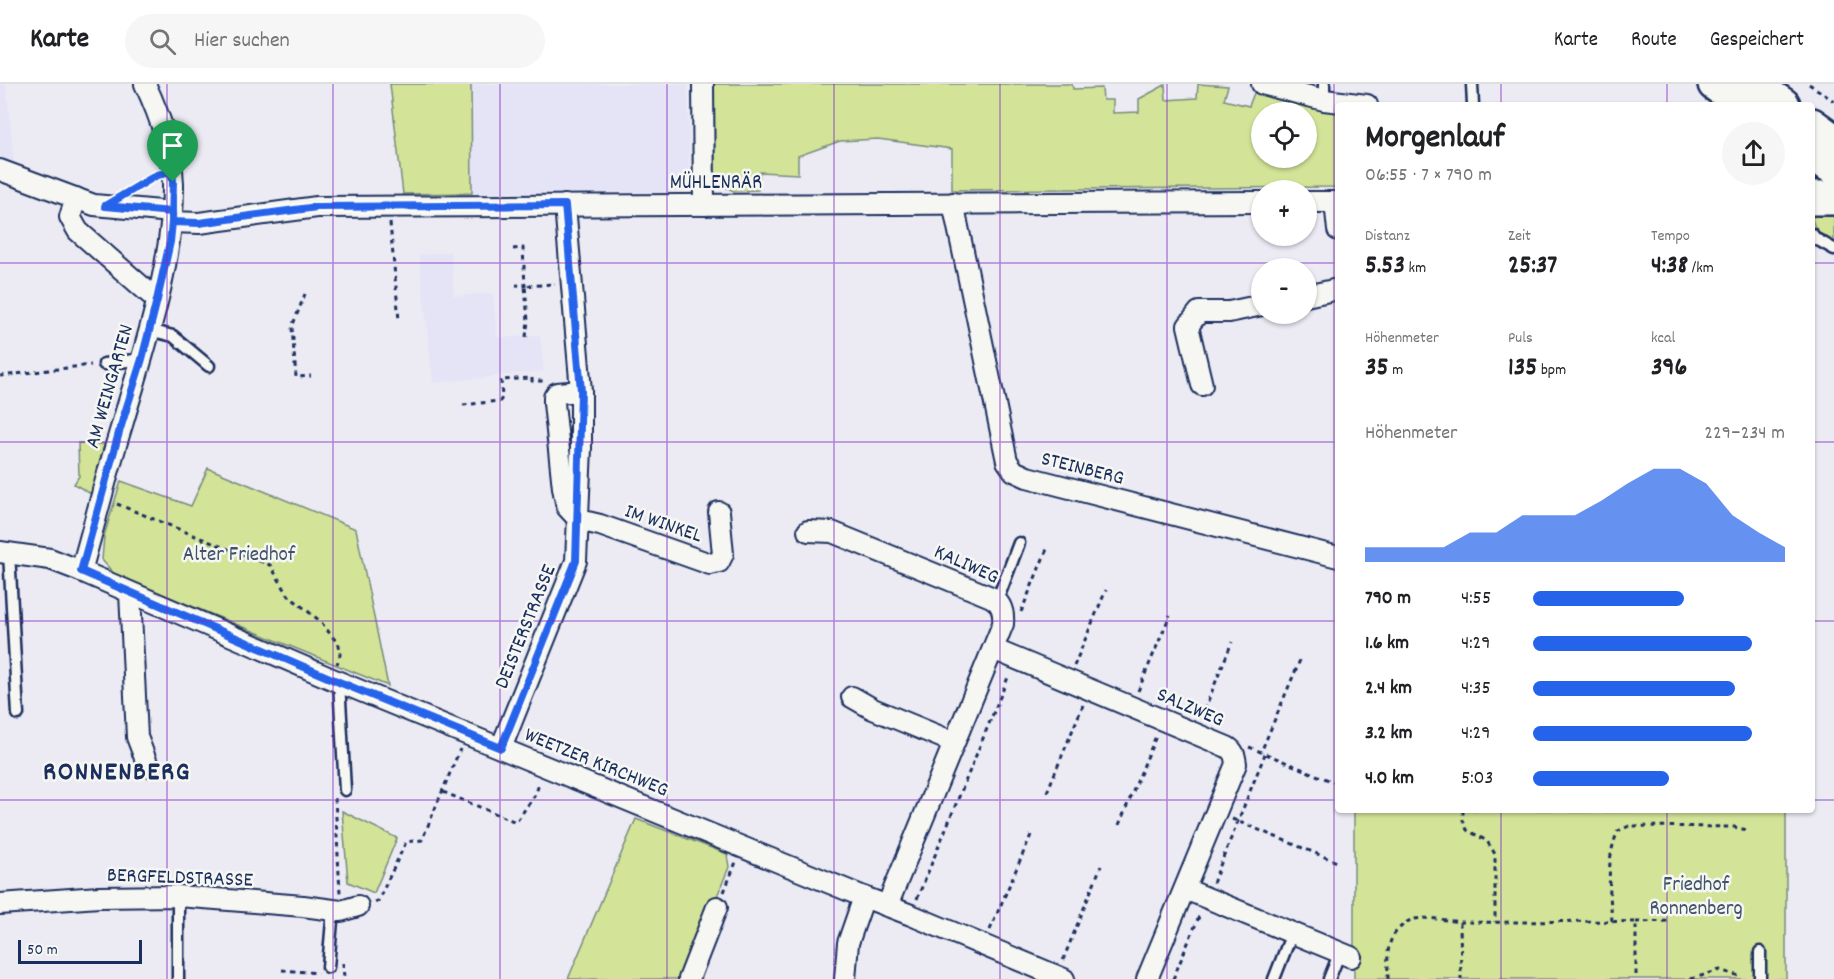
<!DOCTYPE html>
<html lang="de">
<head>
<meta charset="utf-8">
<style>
	:root { --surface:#fff; --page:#f6f6f6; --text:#202124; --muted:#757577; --line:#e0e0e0; --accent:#2563eb }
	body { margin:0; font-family:Dekko,sans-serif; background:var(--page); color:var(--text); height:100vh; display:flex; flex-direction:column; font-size:22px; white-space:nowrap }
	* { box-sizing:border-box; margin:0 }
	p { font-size:20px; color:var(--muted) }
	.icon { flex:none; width:33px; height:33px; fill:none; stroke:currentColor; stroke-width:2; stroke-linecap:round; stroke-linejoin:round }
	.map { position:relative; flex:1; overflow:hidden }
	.side { position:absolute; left:1335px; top:18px; width:480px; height:711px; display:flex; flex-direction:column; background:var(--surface); border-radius:6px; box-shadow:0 2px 4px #0004 }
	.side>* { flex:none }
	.controls { position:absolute; left:1251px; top:18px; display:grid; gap:12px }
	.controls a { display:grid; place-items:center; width:66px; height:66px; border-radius:50%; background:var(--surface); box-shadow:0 2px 4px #0004; font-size:30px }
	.scale { position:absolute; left:18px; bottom:15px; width:124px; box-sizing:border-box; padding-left:6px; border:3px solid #1b2f5e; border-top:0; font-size:16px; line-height:21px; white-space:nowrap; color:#1b2f5e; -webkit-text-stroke:4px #f6f6f2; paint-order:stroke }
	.pin { position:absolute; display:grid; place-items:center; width:51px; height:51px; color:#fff; margin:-62px -26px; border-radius:50% 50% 50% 0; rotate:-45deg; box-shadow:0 0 6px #0007 }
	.pin .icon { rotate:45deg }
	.round { display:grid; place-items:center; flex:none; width:63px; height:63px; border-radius:32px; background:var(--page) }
	.overview { display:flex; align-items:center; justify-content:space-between; height:102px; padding:0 30px }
	h1 { font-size:33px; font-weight:800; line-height:45px }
	.stats { display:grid; grid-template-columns:repeat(3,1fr); gap:9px; height:102px; padding:6px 30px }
	.stats div { display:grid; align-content:center }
	.stats b { font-size:26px; font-weight:800 }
	.stats small { font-size:16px; font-weight:400 }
	.stats p { font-size:16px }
	.chart { height:168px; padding:12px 30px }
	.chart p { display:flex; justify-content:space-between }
	.chart svg { width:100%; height:108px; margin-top:6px; fill:var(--accent); opacity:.7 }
	ul { padding:0 30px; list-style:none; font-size:20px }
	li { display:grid; grid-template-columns:96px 72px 1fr; align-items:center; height:45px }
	li i { height:15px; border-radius:8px; background:var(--accent) }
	header { display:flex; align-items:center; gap:36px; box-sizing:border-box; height:84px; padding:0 30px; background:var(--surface); border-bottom:2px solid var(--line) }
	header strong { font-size:28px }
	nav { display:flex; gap:33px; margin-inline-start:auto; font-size:21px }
	.search { width:420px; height:54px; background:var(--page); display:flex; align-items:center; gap:15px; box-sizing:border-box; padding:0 21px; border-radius:33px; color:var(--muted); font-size:22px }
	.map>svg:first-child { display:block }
</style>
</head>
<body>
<header>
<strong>Karte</strong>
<div class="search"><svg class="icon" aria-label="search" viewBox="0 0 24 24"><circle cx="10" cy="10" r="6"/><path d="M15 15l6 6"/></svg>Hier suchen</div>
<nav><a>Karte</a><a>Route</a><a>Gespeichert</a></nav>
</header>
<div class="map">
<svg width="1834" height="895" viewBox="0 0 1834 895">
	<rect width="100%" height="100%" fill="#ecebf4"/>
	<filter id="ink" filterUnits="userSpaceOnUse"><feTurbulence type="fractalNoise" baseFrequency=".0167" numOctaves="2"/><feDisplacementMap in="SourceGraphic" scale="12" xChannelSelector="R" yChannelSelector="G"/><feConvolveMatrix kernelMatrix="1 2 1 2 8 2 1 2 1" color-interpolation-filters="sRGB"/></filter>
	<g filter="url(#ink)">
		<g fill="#e5e3f6">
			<polygon points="0,0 6,0 14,77 0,75"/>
			<polygon points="471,0 688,0 689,89 685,103 671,108 472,109"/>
			<polygon points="451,168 454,212 493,209 497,254 540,251 544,287 433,299 419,171"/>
		</g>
		<g fill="#d3e498" stroke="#778a7b" stroke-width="1.5" fill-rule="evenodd">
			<polygon points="390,0 471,0 472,109 403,110"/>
			<path d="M714,0H1072L1073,5L1102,4L1103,16H1113V29L1139,28V15L1165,1L1166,16L1197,14L1198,0L1228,2L1224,16L1249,22L1254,9L1338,25V103L952,106V65L878,55L840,57L798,72V90L760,88L758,106L734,107L722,102L715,89ZM1262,28H1306V74H1262Z"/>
			<polygon points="1817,122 1834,122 1834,158 1816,147 1812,135"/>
			<polygon points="78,359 105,360 91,410 74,400 79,392"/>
			<polygon points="208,384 356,445 388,602 115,491 102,476 104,452 121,397 191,422"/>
			<polygon points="1354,726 1570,726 1570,728 1786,726 1786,895 1354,895"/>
			<polygon points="342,727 397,754 374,809 348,798"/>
			<polygon points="636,735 727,770 729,783 683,895 568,895"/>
		</g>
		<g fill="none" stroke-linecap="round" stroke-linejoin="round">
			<g stroke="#1b2f5e" stroke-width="15">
				<g id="lane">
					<polyline points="1324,0 1324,16"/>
					<polyline points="1472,0 1473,21"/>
					<polyline points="1812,150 1816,155 1834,165"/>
					<polyline points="149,246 173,252 209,282"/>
					<polyline points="104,280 142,275"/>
					<polyline points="9,469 18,630"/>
					<polyline points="997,517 1019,459"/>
					<polyline points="339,598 345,706"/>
					<polyline points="1760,868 1760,895"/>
					<polyline points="328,883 333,825"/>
					<polyline points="178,895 178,812"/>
					<polyline points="1274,895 1292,849"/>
					<polyline points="1329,895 1340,868"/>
				</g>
			</g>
			<g stroke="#1b2f5e" stroke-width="24">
				<g id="street">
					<polyline points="703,0 704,121"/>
					<polyline points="1262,0 1324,16 1367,21"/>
					<polyline points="0,86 94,121 172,128"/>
					<polyline points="76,114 70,133 78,147 157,216"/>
					<polyline points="1306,118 1338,118"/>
					<polyline points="1335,118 1338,146"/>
					<polyline points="953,119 1007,377 1014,387 1027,393 1338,473"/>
					<polyline points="172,138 199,139 317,123 1262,118"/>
					<polyline points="1306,212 1338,205"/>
					<polyline points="1202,301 1188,242 1199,228 1229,228 1262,221"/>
					<polyline points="579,436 600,441 710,480 719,478 723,470 719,428"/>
					<polyline points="579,436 567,423 563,404 554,319 554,313 557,309 581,307"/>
					<path d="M808,447L832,448L991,513C1002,519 1004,528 1003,540L887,822"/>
					<polyline points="0,468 50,475 81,487 339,598 864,813 911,831 1064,895"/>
					<path d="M81,487C95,438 107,389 122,341C144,265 174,180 173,100C172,65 160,32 145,0"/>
					<polyline points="130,509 137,653 148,682"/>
					<path d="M993,565L1227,663C1234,667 1235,672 1236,680L1147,895"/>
					<polyline points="852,613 873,625 953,658"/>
					<polyline points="501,664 576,477 581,364 581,307 565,121"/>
					<polyline points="1185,805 1351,873"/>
					<polyline points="0,820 99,813 178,812 303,822 341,827 358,822"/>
					<polyline points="689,895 717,823"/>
					<polyline points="845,895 848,859 864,813"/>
				</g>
			</g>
			<g stroke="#1b2f5e" stroke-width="38">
				<g id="highway">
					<polyline points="1715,0 1744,21"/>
					<polyline points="1752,0 1783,21"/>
					<polyline points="1812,41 1834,57"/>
					<polyline points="1812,69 1834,84"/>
					<polyline points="1812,114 1834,114"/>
				</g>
			</g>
			<g stroke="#1b2f5e" stroke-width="3" stroke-dasharray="4.5 4.5" stroke-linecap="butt">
				<polyline points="1809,0 1834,17"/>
				<polyline points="132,106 155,92"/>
				<polyline points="390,139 399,236"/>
				<polyline points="513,165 523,164 525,202 516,201"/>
				<polyline points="305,210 292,243 296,293 311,292"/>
				<polyline points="526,253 528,237 525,202 555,200"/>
				<polyline points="0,292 91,281"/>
				<polyline points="463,321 500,317 502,314 501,296 532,294 532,297 546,297"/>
				<polyline points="117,420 225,464 270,481 289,512 320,537 339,561 340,571 337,580"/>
				<polyline points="1021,528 1047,465"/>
				<polyline points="1074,582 1106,506"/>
				<polyline points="1138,607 1170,531"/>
				<polyline points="1201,634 1232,558"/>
				<polyline points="1249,663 1261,668 1300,576"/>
				<polyline points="1266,670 1338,700"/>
				<polyline points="443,708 516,738 535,711 540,698"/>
				<polyline points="1047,708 1083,621"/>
				<polyline points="335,714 340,809"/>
				<polyline points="1463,726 1463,736 1467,746 1487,757 1495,770 1495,838"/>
				<polyline points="1232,735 1337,778"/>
				<polyline points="1119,741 1156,652"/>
				<polyline points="1213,799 1265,670"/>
				<polyline points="724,808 736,778"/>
				<polyline points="917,815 1009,591"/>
				<polyline points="375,818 378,817 406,758 422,756 460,665"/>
				<path d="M1612,837C1610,806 1605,776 1618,747L1629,742L1734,743L1747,746"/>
				<polyline points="1460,838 1461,895"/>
				<polyline points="1636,838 1672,837"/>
				<polyline points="990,846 1031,751"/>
				<polyline points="1063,876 1101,782"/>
				<polyline points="343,879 344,895"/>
				<polyline points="282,886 318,889"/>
				<polyline points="1173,895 1200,830"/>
				<path d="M1388,895C1388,870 1384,854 1407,838C1419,830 1447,837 1462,838C1520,839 1578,836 1636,838V895"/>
				<polyline points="1691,895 1720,886 1739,892 1739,895"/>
			</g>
			<use href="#lane" stroke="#f6f6f2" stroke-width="10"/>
			<use href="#street" stroke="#f6f6f2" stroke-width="20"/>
			<use href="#highway" stroke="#f6f6f2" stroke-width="33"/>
		</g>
	</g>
	<g fill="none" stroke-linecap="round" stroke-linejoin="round" filter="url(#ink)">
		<g stroke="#fff" stroke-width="12">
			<polyline id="route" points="173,98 172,138 170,158 157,216 142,275 120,345 81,487 339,598 501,664 576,477 581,307 565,121 317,123 199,139 172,138 172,128 105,122 157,91 172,88 173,98"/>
		</g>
		<use href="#route" stroke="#2563eb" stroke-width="8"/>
	</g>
	<path fill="none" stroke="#7b2cbf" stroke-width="1.5" stroke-opacity="0.55" d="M167,0V895M333,0V895M500,0V895M667,0V895M834,0V895M1000,0V895M1167,0V895M1334,0V895M1501,0V21M1667,0V21M0,179H1338M1812,179H1834M0,358H1338M1812,358H1834M0,537H1338M1812,537H1834M0,716H1338M1812,716H1834M1501,726V895M1667,726V895"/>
	<g text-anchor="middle" stroke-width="5" stroke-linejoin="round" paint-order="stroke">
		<g font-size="21" fill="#1b2f5e" stroke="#f6f6f2">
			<text x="716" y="104">MÜHLENRÄR</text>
			<text transform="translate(108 302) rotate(-74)" y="7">AM WEINGARTEN</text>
			<text transform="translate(1083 383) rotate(14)" y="7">STEINBERG</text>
			<text transform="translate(664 438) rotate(19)" y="7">IM WINKEL</text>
			<text transform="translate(967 479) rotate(24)" y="7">KALIWEG</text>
			<text transform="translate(524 542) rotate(-68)" y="7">DEISTERSTRASSE</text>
			<text transform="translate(1191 622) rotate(23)" y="7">SALZWEG</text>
			<text transform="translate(597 677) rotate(22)" y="7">WEETZER KIRCHWEG</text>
			<text transform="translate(180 792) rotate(2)" y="7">BERGFELDSTRASSE</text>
		</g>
		<g font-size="21" fill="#40536a" stroke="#f6f6f2">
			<text x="239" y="476">Alter Friedhof</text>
			<text x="1696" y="806">Friedhof<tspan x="1696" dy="24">Ronnenberg</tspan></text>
		</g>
		<g font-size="27" font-weight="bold" letter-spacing="1.5" fill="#1b2f5e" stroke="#f6f6f2">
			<text x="117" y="695">RONNENBERG</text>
		</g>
	</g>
</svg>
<div class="controls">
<a><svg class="icon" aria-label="locate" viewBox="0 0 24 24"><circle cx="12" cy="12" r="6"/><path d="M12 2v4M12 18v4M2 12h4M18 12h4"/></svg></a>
<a>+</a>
<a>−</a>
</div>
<div class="scale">50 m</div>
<div class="pin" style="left:173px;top:98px;background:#1e9e55"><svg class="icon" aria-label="arrive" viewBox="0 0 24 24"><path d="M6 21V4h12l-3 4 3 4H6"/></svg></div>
<section class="side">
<div class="overview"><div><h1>Morgenlauf</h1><p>06:55 · 7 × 790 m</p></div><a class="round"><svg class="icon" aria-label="share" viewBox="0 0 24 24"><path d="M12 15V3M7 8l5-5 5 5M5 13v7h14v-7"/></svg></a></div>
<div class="stats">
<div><p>Distanz</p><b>5.53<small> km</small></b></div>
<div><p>Zeit</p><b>25:37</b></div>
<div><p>Tempo</p><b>4:38<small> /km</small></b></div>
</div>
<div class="stats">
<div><p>Höhenmeter</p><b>35<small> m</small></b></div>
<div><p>Puls</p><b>135<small> bpm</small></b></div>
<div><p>kcal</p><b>396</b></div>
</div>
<div class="chart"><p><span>Höhenmeter</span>229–234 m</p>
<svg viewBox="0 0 160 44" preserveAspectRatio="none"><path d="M0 44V38L10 38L20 38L30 38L40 32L50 32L60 25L70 25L80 25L90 19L100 12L110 6L120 6L130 12L140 25L150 32L160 38V44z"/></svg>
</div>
<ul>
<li><b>790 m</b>4:55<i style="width:60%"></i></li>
<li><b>1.6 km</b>4:29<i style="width:87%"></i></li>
<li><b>2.4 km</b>4:35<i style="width:80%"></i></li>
<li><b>3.2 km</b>4:29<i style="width:87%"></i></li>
<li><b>4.0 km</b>5:03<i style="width:54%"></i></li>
</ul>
</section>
</div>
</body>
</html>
